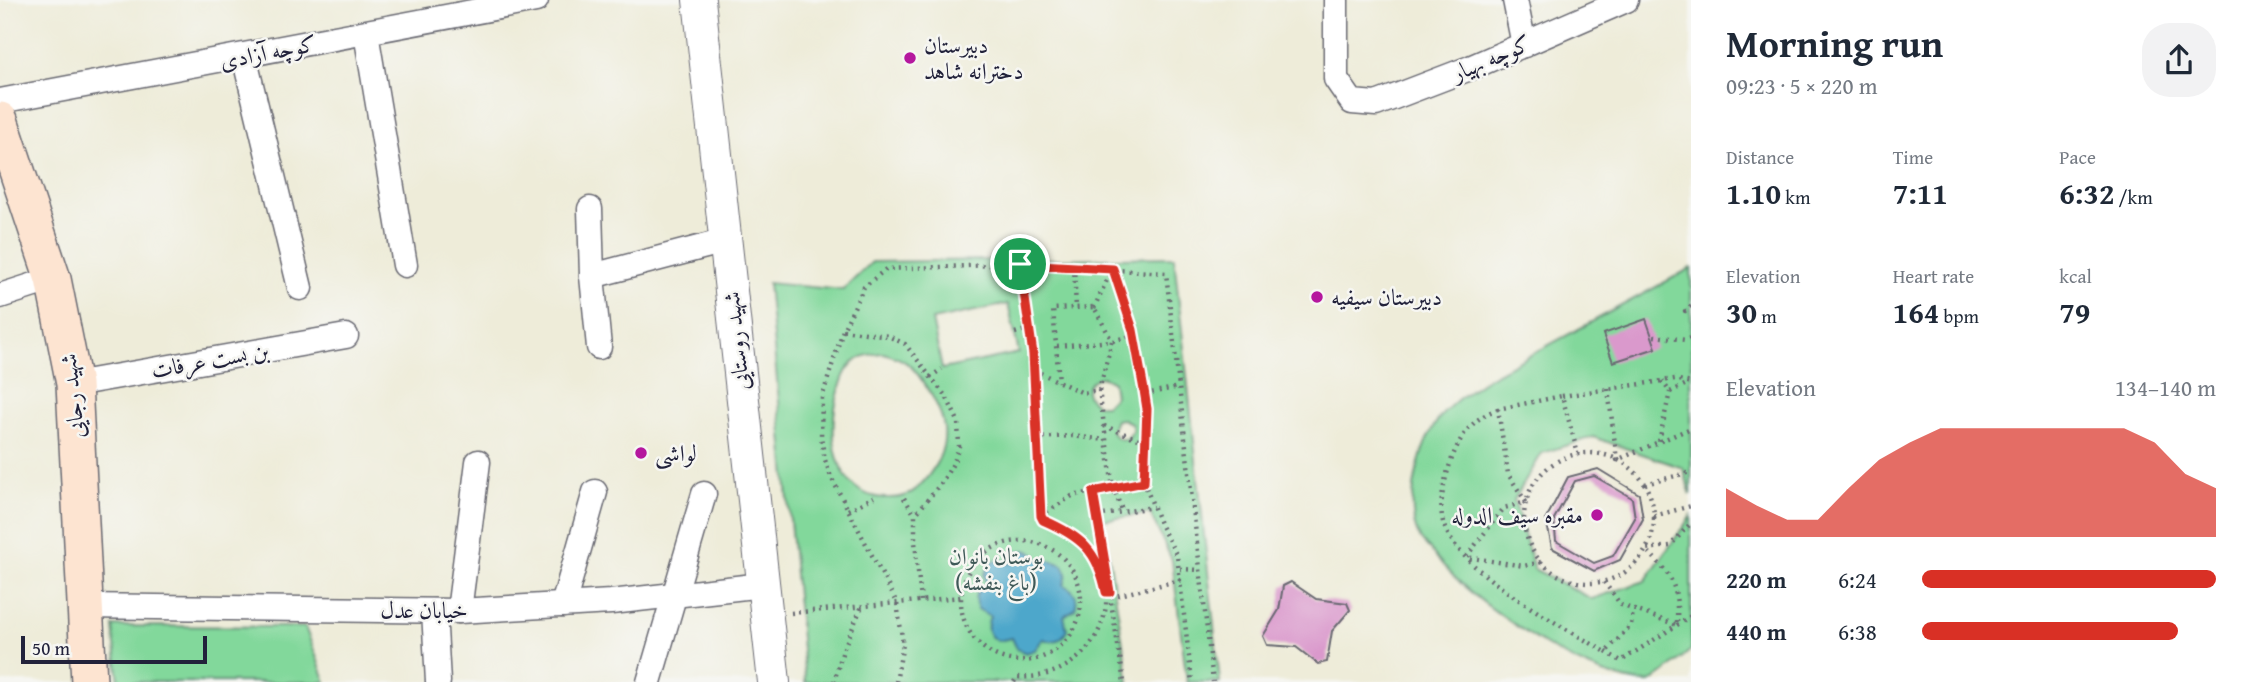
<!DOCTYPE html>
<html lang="en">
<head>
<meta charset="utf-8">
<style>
	:root { --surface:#fff; --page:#f2f2f3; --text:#1f2937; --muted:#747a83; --accent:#d93025 }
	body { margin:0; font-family:"Gentium Book Plus",Amiri,serif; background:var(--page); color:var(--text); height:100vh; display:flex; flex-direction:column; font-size:26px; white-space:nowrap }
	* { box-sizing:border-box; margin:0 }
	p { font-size:23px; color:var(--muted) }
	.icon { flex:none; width:38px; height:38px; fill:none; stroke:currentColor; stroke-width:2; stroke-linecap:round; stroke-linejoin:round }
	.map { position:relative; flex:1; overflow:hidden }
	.side { display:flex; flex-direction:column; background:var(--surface); width:560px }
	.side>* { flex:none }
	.scale { position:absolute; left:21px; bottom:18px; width:186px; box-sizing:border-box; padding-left:7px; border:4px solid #22223b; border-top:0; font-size:19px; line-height:24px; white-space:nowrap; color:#22223b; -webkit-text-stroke:5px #f6f6f2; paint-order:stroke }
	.pin { position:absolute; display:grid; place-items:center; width:60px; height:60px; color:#fff; margin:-30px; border:4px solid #fff; border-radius:50%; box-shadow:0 2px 7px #0007 }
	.round { display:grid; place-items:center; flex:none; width:74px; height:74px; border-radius:28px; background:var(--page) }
	.summary { display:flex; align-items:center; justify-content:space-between; height:119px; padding:0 35px }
	h1 { font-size:38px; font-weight:700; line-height:52px }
	.stats { display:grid; grid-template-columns:repeat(3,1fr); gap:10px; height:119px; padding:7px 35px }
	.stats div { display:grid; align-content:center }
	.stats b { font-size:30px; font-weight:700 }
	.stats small { font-size:19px; font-weight:400 }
	.stats p { font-size:19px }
	.chart { height:196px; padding:14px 35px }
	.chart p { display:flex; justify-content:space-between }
	.chart svg { width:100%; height:126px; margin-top:7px; fill:var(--accent); opacity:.7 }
	ul { padding:0 35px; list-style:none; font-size:23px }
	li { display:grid; grid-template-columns:112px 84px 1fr; align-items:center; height:52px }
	li i { height:18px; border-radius:9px; background:var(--accent) }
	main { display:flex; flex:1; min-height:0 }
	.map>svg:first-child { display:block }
</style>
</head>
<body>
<main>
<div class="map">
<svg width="1691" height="682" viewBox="0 0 1691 682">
	<rect width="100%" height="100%" fill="#f6f6f2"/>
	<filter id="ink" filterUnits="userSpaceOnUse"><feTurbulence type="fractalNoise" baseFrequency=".0143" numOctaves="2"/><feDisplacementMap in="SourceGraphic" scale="14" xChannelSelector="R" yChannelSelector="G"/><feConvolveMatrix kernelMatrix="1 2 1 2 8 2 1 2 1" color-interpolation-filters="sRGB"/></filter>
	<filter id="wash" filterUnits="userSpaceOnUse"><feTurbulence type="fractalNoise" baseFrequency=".00686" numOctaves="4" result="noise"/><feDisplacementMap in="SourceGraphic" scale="28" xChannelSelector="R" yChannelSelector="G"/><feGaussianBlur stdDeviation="1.57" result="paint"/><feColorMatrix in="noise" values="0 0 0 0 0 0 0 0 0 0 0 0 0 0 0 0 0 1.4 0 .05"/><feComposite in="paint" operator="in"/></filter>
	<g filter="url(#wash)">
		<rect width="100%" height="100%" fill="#eeecd9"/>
		<g fill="#82d89b" stroke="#527d6b" stroke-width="2" fill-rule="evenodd">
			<path d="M1174,257L1220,682H1187L1172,560L1150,513L1103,520L1129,682H805L768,283L843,290L872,262ZM1008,304L1019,353L942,369L932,320ZM883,353C907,359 914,367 927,388C949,421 952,447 925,480C912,495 904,499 884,498C832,495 827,429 839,391C842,381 845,370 853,363C862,355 872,354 883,353ZM1104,377L1113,382L1115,396L1106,405H1097L1087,395C1086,384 1093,377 1104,377ZM1123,419L1131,423L1133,430L1128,438C1121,441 1114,438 1112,430L1116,420Z"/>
			<path d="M1691,268V495L1683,468L1593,437L1542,453L1514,500L1534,569L1592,599L1645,581L1691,516V650C1681,658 1659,679 1649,682C1611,682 1563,657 1533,637C1495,612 1460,588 1432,552C1428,547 1421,541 1419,536C1404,508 1419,448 1436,423C1448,404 1469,391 1488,378Z"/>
			<polygon points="113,626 305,627 326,682 119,682"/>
		</g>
		<path fill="#4da7cb" stroke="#386483" stroke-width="2" d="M1026,550L1035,554L1041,563L1050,560L1063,565L1067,573L1064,585C1075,590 1079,597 1075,609L1064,616L1067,630C1062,641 1053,643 1043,639L1035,650L1026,653L1017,649L1012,638L998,641C986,636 986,626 990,616L978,609C972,598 976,589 987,585L984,575L991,562L1000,560L1010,564L1017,552Z"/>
		<g id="blocks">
			<g fill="#da99cc" fill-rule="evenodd">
				<polygon points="1646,319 1656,348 1613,362 1603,334"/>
				<path d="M1598,469L1639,494L1643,519L1620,560L1594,571L1552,548L1546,519L1568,477ZM1594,476L1632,498L1635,518L1613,556L1594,563L1556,541L1554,519L1575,481Z"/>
				<polygon points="1291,582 1316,599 1347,603 1350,610 1332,631 1327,662 1318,664 1296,647 1267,645 1263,636 1279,610 1283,586"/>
			</g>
		</g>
	</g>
	<g filter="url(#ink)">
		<use href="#blocks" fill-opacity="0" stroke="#696972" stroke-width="2"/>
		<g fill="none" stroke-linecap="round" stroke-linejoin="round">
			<g stroke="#696972" stroke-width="27">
				<g id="minor">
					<polyline points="1336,0 1336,79 1352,102 1376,104 1470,68 1626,0"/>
					<polyline points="1515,0 1524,45"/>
					<polyline points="366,33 405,265"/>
					<polyline points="244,56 300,288"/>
					<polyline points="0,101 536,0"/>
					<polyline points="590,209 592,276"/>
					<polyline points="0,296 53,279"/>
					<polyline points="599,347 592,276 725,241"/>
					<polyline points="74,384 346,336"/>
					<polyline points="563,605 595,492"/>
					<polyline points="84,606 459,611 611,602 763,585"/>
					<polyline points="434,611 438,682"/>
					<polyline points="459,611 478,462"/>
					<polyline points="649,682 704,494"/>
				</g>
			</g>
			<g stroke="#696972" stroke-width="34">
				<polyline id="tertiary" points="699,0 774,682"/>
			</g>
			<g stroke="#696972" stroke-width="38">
				<polyline id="secondary" points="0,120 53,279 74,384 89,682"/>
			</g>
			<g stroke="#696972" stroke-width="4.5" stroke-dasharray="2 5" stroke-linecap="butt">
				<polyline points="1074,267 1076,308"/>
				<polyline points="1113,269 1133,330 1144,390 1147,409 1143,480 1161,526 1177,556 1192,682"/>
				<polyline points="1691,306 1685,311 1691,311"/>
				<polyline points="1094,308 1112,269"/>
				<polyline points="843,330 888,336 905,344 947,398 958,421 959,446 954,462 942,482 915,515 915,542 921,601"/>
				<polyline points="1015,333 1029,329"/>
				<polyline points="1654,336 1686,340 1691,338"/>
				<polyline points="1057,346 1112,341 1134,335"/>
				<polyline points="1034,370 1083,393 1099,390 1112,341 1094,307 1053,309 1059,382"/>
				<polyline points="930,377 942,369"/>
				<polyline points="1662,381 1670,392 1689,383"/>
				<polyline points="1608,389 1617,460 1691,428"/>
				<polyline points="1099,390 1113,488 1123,512"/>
				<polyline points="1145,394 1179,387"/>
				<polyline points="1562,396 1675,379 1691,383"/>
				<path d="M1498,409C1470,419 1458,439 1449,467C1443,486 1437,512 1446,530C1467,577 1562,626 1606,652L1631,625L1633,611"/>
				<polyline points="1104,426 1144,441"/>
				<polyline points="1036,438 1072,436 1106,440"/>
				<polyline points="1659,441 1670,392"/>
				<circle cx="1589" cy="518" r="65"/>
				<polyline points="1645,484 1691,472"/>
				<polyline points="1093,492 1124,682"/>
				<polyline points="904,498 915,515"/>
				<polyline points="848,510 874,497"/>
				<polyline points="1041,516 1072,496 1144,482"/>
				<polyline points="1097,516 1153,507"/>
				<polyline points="1654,516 1691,506"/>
				<circle cx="1021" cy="601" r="60"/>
				<polyline points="1541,562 1524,566 1466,557 1504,508 1526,502 1508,474 1498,409 1562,396 1578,454"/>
				<polyline points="1180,569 1200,570"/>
				<path d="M1604,582L1621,605L1677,625C1678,584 1674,579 1646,549L1670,546L1691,523"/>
				<polyline points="1111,597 1181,580"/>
				<polyline points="791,613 961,597"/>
				<polyline points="1606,652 1621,661 1691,616"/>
				<polyline points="834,682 843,650 862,606"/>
				<polyline points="896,682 903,644 897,603 831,477 825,460 821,437 822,398 843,330 864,287 886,269 1020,264 1166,273 1213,682"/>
				<path d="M1014,682L1017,677C1091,682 1135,599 1085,545C1073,532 1058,527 1043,520L1040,512L1033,354L1020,264"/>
			</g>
			<use href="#minor" stroke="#fff" stroke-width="24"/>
			<use href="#tertiary" stroke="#fff" stroke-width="32"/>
			<use href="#secondary" stroke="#fde4d1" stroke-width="35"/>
		</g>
	</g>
	<g fill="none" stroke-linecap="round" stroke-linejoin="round" filter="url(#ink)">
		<g stroke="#fff" stroke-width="14">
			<path id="route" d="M1020,264L1113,269L1133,330L1144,390L1147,409L1144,482L1093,492L1110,592H1106C1098,550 1080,536 1043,520L1041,516L1033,354Z"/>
		</g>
		<use href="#route" stroke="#d93025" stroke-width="9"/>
	</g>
	<g fill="#b5179e" stroke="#f6f6f2" stroke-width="2.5">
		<circle cx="910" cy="58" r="7"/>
		<circle cx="1317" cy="297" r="7"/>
		<circle cx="641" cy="453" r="7"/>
		<circle cx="1597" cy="515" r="7"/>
	</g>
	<g text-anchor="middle" stroke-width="5" stroke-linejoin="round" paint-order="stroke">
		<g font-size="23" fill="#22223b" stroke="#f6f6f2" text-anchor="start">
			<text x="924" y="53">دبیرستان<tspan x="924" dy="26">دخترانه شاهد</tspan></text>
			<text x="1331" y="305">دبیرستان سیفیه</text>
			<text x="655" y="461">لواشی</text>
			<text x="1583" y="523" text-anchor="end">مقبره سیف الدوله</text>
		</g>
		<g font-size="23" fill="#22223b" stroke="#f6f6f2">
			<text transform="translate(268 52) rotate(-11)" y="8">کوچه آزادی</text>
			<text transform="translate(1491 58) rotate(-23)" y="8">کوچه بهیار</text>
			<text transform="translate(736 341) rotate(-96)" y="8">شهید روستایی</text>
			<text transform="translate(210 360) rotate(-10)" y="8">بن بست عرفات</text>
			<text transform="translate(72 396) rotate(-96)" y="8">شهید رجایی</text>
			<text x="424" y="618">خیابان عدل</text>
		</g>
		<g font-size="23" fill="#3f5958" stroke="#f6f6f2">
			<text x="996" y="564">بوستان بانوان<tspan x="996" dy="26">(باغ بنفشه)</tspan></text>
		</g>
	</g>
</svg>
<div class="scale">50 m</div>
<div class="pin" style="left:1020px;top:264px;background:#1e9e55"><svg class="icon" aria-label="arrive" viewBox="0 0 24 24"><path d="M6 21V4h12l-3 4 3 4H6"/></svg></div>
</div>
<section class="side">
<div class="summary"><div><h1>Morning run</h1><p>09:23 · 5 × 220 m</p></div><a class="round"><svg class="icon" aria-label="share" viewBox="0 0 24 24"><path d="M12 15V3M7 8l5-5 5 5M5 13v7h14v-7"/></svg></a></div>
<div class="stats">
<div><p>Distance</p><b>1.10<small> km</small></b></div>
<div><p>Time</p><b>7:11</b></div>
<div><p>Pace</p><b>6:32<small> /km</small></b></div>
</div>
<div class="stats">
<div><p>Elevation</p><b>30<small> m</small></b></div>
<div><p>Heart rate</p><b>164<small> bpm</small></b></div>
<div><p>kcal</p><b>79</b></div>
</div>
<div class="chart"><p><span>Elevation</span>134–140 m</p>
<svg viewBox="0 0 160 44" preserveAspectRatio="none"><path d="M0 44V27L10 33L20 38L30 38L40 27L50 17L60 11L70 6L80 6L90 6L100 6L110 6L120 6L130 6L140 11L150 22L160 27V44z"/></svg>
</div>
<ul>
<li><b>220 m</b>6:24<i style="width:100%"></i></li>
<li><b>440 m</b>6:38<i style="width:87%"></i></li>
</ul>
</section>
</main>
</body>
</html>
